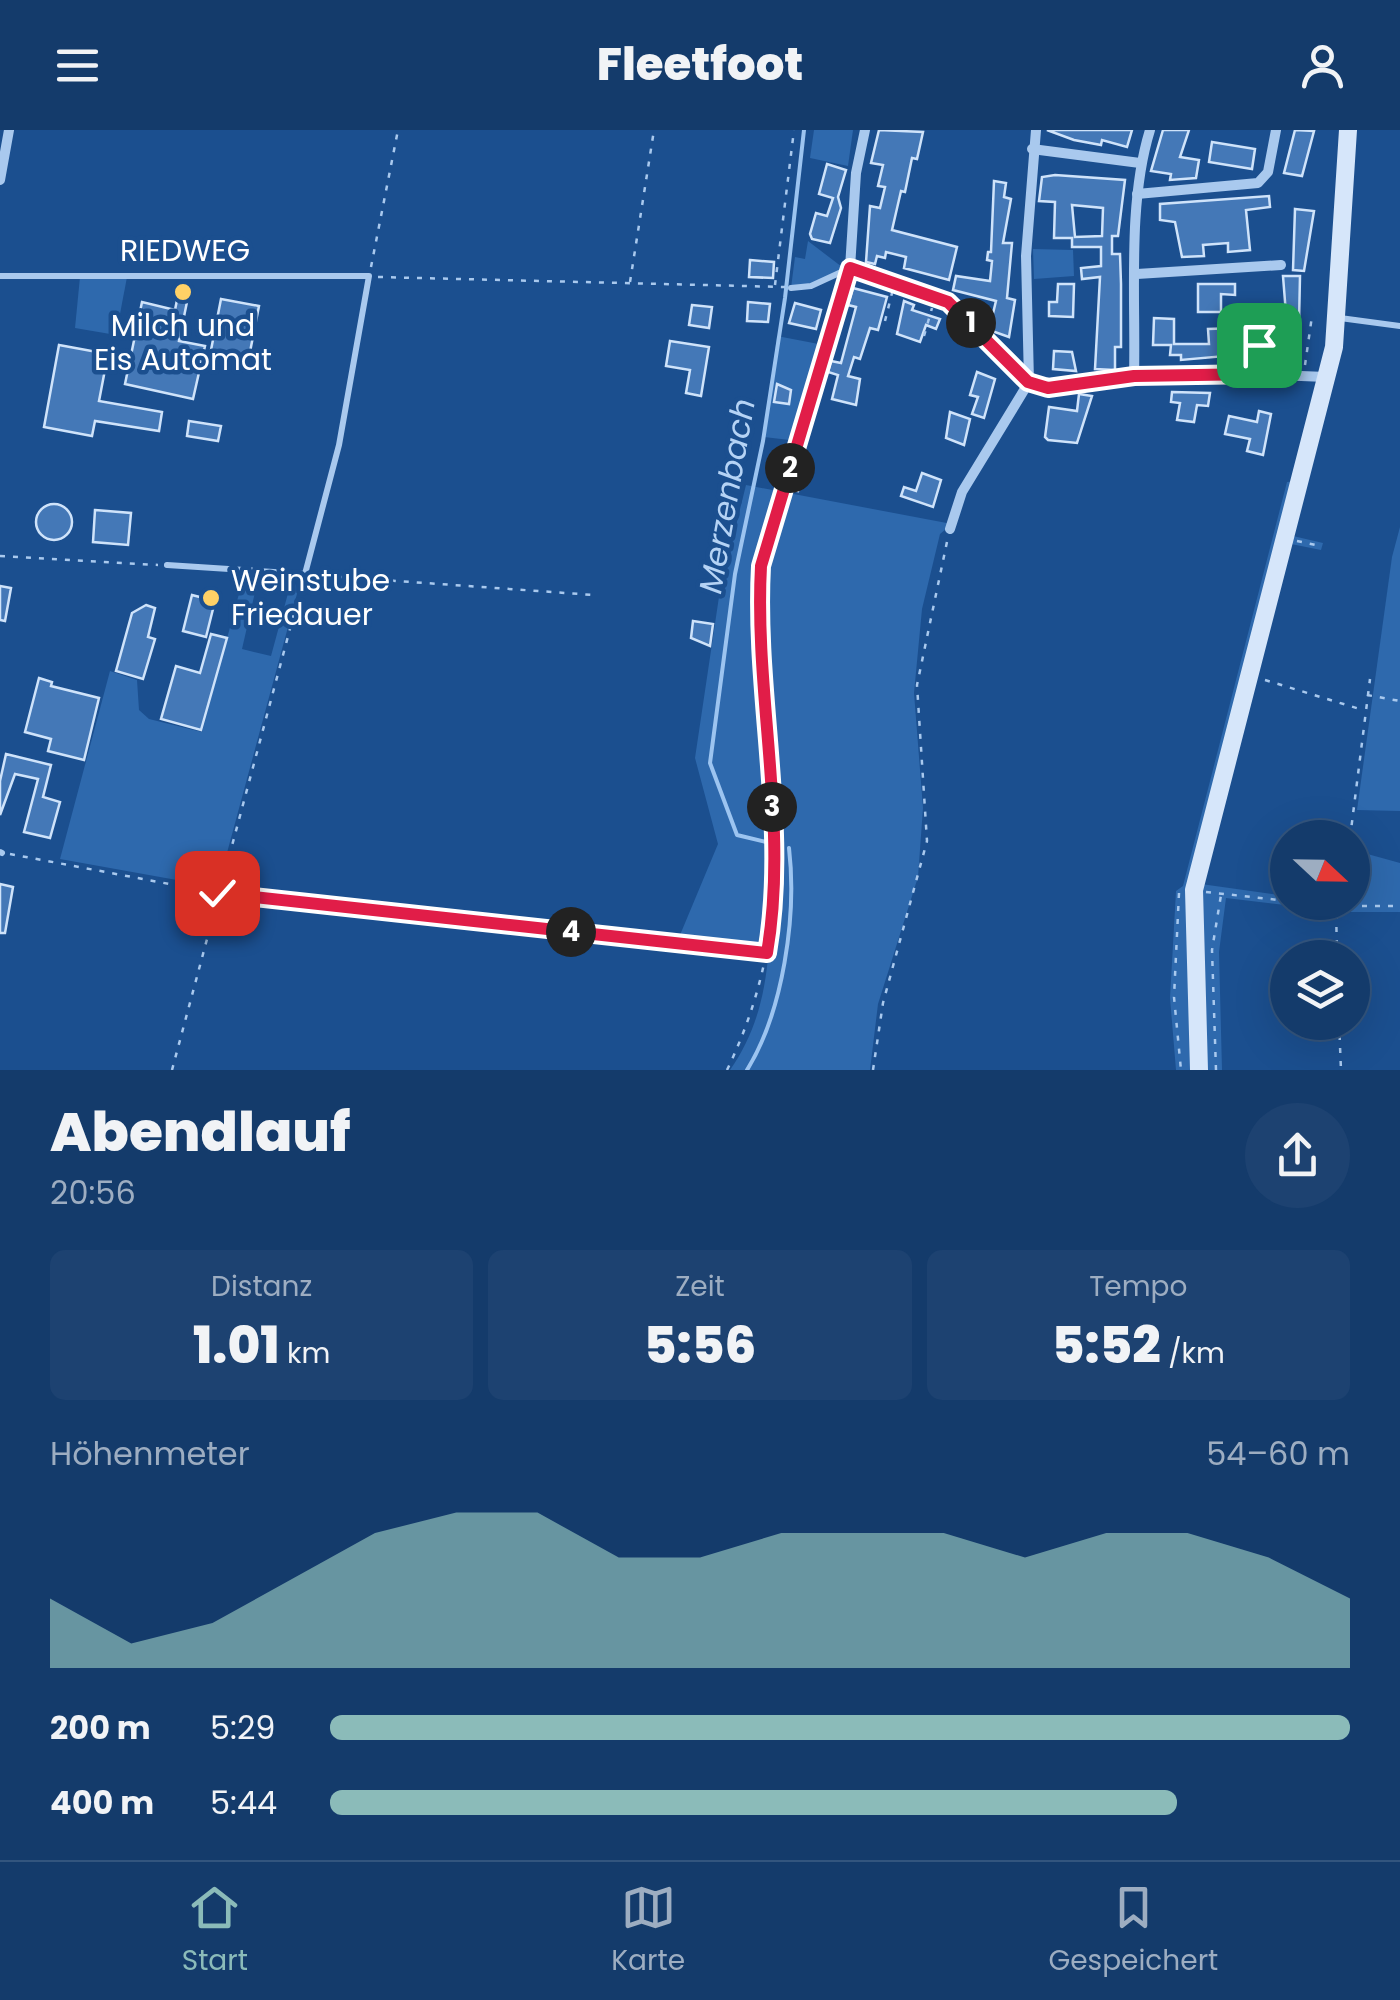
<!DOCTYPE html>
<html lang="de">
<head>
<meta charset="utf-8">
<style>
	:root { --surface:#143b6b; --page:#1d4271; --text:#f1f3f6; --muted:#9dadc1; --line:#33557e; --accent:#8bbbb9 }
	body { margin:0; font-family:Poppins,sans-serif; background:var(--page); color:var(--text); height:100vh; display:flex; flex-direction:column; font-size:38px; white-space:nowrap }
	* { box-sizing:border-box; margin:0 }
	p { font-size:32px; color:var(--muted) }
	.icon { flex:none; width:55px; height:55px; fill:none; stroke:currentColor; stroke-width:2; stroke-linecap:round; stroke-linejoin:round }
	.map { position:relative; height:940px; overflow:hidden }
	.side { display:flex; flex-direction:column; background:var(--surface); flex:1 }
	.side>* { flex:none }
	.needle { width:65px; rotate:112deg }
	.buttons { position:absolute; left:1270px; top:690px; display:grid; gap:20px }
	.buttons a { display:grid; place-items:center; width:100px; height:100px; border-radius:50%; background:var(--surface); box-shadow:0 10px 40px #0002,0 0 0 2px var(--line); font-size:50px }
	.pin { position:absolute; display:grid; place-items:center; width:85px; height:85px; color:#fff; margin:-42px; border-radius:20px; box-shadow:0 5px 15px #0006 }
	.km { position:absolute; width:50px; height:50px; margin:-25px; border-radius:50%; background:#222; color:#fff; font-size:28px; line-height:50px; text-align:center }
	.round { display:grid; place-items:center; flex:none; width:105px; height:105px; border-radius:52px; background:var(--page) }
	.overview { display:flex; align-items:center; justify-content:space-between; height:170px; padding:0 50px }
	h1 { font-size:55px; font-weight:800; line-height:75px }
	.metrics { display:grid; grid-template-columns:repeat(3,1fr); gap:15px; height:170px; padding:10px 50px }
	.metrics div { display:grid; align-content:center; border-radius:15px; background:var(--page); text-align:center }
	.metrics b { font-size:50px; font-weight:800 }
	.metrics small { font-size:28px; font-weight:400 }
	.metrics p { font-size:28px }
	.chart { height:280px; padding:20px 50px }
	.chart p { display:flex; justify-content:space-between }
	.chart svg { width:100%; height:180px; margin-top:10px; fill:var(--accent); opacity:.7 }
	ul { padding:0 50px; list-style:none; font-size:32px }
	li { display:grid; grid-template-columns:160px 120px 1fr; align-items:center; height:75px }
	li i { height:25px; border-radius:12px; background:var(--accent) }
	header { display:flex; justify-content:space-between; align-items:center; height:130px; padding:0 50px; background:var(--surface); font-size:45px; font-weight:800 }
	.tabs { display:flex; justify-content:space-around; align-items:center; height:140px; border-top:2px solid var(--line); background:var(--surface); font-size:28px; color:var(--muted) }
	.tabs a { display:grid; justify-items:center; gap:5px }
	.tabs .selected { color:var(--accent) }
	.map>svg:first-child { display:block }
</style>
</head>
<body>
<header><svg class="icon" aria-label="menu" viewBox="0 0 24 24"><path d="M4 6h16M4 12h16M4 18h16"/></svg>Fleetfoot<svg class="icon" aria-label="person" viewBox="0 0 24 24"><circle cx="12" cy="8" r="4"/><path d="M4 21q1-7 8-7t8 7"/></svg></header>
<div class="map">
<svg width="1400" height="940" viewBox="0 0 1400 940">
	<rect width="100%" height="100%" fill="#1b4f8f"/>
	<g fill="#2e69ad">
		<polygon points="814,0 853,0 848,36 810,28"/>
		<polygon points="808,111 846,140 830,149 791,158 795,127 805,129"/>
		<polygon points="1033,119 1073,120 1074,146 1034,149"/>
		<polygon points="80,147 127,147 116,205 75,198"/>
		<polygon points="777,206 829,216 798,311 764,307"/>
		<polygon points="1308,349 1293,406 1323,413 1321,420 1291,414 1201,754 1287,766 1288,772 1352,772 1353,720 1400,733 1400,782 1345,782 1226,768 1219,822 1222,940 1176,940 1170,868 1176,761 1183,756 1287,352"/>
		<path d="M746,355L952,394L940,404L922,479L914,563L923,678L918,747L878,874L870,940H730C754,906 764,869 768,828L675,817L718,714L695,628L720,460Z"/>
		<polygon points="1400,397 1400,681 1357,680 1392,427"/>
		<polygon points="244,445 258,449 242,519 271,526 290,456 279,453 280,446 292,447 298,460 221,745 210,756 60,729 110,541 137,550 139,580 149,589 202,602"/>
	</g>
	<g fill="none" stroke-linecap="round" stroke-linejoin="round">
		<g stroke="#9cc4f0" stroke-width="4">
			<polyline points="766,712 737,705 710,633 735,444 763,311 785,168 804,0"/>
			<path d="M747,940C783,882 797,786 789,718"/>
		</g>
	</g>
	<g fill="#4478b7" stroke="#cfe3fa" stroke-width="2.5" fill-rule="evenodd">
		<polygon points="879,0 923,2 917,29 912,28 905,62 901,61 892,100 957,117 949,150 904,138 906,127 886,122 885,128 877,126 875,134 866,132 870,76 880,78 885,57 878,56 883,35 871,33"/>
		<polygon points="1047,0 1132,0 1127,17 1102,10 1101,15 1074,10"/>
		<polygon points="1163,0 1189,0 1180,27 1199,30 1196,48 1170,50 1171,44 1151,41"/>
		<polygon points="1295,0 1314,1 1302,46 1284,43"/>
		<polygon points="1212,12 1255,19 1252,39 1209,32"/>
		<polygon points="827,34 846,40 838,67 841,78 830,113 812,109 810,104 816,83 827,86 833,68 819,64"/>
		<path d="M1055,45L1125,50L1118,106H1112V124H1120L1121,154V217H1115V240L1095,239L1100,147L1082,149L1081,138L1101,136V117H1072V108H1054L1055,72L1039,71L1042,47ZM1072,75L1103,78L1102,106L1075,107Z"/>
		<polygon points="994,51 1006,53 1004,67 1011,69 1003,113 1012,113 1007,168 1015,170 1009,207 989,200 996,171 953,160 956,146 990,151 992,131 987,130 988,122 991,122"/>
		<polygon points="1269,66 1270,77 1246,80 1250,120 1228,122 1228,113 1203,115 1204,126 1182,127 1175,92 1160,90 1160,74"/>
		<polygon points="1295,79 1314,81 1304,141 1293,140"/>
		<polygon points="750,130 774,132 773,148 749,147"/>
		<polygon points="1283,146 1300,146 1299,193 1296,213 1291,213 1291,234 1260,234 1260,230 1236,230 1236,225 1181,230 1181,225 1170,225 1171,215 1153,215 1154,188 1174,189 1174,214 1209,214 1208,199 1268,197 1267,184 1286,184"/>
		<polygon points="1058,154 1074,154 1073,187 1049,186 1049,172 1057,172"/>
		<polygon points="1198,154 1235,154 1235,165 1221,164 1221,182 1198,182"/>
		<polygon points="853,158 887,167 878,200 870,198 860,229 854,227 848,246 860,249 856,275 832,269 838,245 828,242 831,231 841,233 856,177 848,175"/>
		<polygon points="178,165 188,167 179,211 205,216 193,269 125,254 142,172 175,180"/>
		<polygon points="221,169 259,176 249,227 211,220"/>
		<polygon points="904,171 914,175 912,180 940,189 936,199 926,195 920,212 897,204"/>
		<polygon points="748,172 770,174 768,192 747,191"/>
		<polygon points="795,173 821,180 816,199 789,193"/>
		<polygon points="692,175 712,177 709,198 689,195"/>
		<polygon points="670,211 709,217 701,266 686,263 690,240 666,236"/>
		<polygon points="59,215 108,224 99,271 162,282 159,301 95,291 92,306 44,297"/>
		<polygon points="1054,221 1072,222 1076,241 1053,239"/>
		<polygon points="977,242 995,249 984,288 972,284 978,267 970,265"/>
		<polygon points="777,254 791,260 789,274 774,272"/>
		<polygon points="1172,262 1210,263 1208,276 1197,275 1194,292 1177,290 1180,273 1171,272"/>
		<polygon points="1079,264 1092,266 1077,313 1048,310 1045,307 1049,277 1077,281"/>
		<polygon points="1259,281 1271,284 1263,325 1247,321 1250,309 1225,304 1229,286 1257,292"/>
		<polygon points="950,282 970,289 964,315 946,308"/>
		<polygon points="189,291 221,296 218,311 187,306"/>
		<polygon points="795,329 806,331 798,361 787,359"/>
		<polygon points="922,343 941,350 933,377 901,366 904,357 916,361"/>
		<circle cx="54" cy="392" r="18"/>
		<polygon points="95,380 131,383 128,415 93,412"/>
		<polygon points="0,456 11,458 5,491 0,490"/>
		<polygon points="192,465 215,471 206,507 183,501"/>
		<polygon points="146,475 155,478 148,507 155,509 143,549 116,541 132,483"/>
		<polygon points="693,491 713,494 710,516 691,508"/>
		<polygon points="211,504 227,508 201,600 161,589 176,536 200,543"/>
		<polygon points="39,548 52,552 51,556 99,568 84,630 48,621 51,609 25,602"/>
		<polygon points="6,624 51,635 43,667 60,672 50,708 24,702 38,649 15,644 0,685 0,651"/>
		<polygon points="0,754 13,757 5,803 0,803"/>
	</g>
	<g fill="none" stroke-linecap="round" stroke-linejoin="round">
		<g stroke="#a9c9ee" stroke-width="2.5" stroke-dasharray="5 8" stroke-linecap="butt">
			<polyline points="371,137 398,0"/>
			<polyline points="378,147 785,157"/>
			<polyline points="630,152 654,0"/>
			<polyline points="775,155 794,0"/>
			<polyline points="885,191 892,163"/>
			<polyline points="924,206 932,178"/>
			<polyline points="1259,215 1259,233"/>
			<polyline points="1305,235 1312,186"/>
			<polyline points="1297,411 1320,416"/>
			<polyline points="0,426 158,435"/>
			<polyline points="313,445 594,465"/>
			<polyline points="1265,550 1363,580"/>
			<polyline points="1367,565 1400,571"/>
			<polyline points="1350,708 1370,549"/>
			<polyline points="10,724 217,763 767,823"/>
			<polyline points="1206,762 1288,771"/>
			<polyline points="1179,763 1174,867 1181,940"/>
			<polyline points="1304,772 1337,772"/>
			<polyline points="1337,828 1336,776 1400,776"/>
			<polyline points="1339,892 1341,940"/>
			<polyline points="172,940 302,454"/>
			<path d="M727,940C755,882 769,826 775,762L758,487L770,395L802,296"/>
			<polyline points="873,940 883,873 927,711 917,555 948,407"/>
			<polyline points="1216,940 1212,820 1221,765"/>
		</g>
		<g stroke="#a9c9ee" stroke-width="6">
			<polyline points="0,146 369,146 339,315 305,444 167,435"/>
			<polyline points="791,158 811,156 850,138"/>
			<polyline points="1340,188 1400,196"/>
			<polyline points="0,722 2,723"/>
		</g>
		<g stroke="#a9c9ee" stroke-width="10">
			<polyline points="1032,19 1140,33"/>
			<polyline points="0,50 9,0"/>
			<polyline points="1137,64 1258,53 1268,42 1276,0"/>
			<polyline points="850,138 947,172 1029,252 1049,258 1134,247 1227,243 1326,247"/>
			<polyline points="1137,144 1281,135"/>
			<path d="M1134,247C1136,169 1127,74 1150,0"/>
			<polyline points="806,284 850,138 856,43 865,0"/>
			<polyline points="950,399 962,362 1029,252 1026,126 1036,0"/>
		</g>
		<polyline stroke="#d6e6fa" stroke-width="18" points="1199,940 1194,760 1334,217 1348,0"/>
	</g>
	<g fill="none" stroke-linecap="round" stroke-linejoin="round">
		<g stroke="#fff" stroke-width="20">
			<path id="route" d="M217,763L767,823C789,696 754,565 761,436L850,138L948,172L1028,252L1048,258L1134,246L1259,244V215"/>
		</g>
		<use href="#route" stroke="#e11d48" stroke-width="12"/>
	</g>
	<g fill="#ffd166" stroke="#1b4f8f" stroke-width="4">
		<circle cx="183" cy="162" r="10"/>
		<circle cx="211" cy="468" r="10"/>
	</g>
	<g text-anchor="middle" stroke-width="9" stroke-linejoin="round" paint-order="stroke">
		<g font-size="30" fill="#fff" stroke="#1b4f8f">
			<text x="185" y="131">RIEDWEG</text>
		</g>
		<g font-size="30" fill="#fff" stroke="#1b4f8f">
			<text x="183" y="206">Milch und<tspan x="183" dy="34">Eis Automat</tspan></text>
			<text x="231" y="461" text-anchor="start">Weinstube<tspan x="231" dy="34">Friedauer</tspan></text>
		</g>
		<g font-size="32" font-style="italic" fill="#b5d3f5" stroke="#1b4f8f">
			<text transform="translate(727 366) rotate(-80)" y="11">Merzenbach</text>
		</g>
	</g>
</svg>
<div class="buttons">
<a><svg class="needle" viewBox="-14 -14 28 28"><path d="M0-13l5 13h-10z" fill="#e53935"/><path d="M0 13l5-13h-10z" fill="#9dadc1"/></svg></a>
<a><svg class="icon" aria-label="layers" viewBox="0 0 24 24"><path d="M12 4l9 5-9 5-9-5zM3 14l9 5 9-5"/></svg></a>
</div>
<div class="pin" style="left:1259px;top:215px;background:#1e9e55"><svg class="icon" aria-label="arrive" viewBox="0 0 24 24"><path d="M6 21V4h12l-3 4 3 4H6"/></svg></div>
<div class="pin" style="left:217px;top:763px;background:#d93025"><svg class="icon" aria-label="check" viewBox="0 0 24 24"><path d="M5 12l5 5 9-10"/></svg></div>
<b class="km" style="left:971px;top:193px">1</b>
<b class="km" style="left:790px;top:338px">2</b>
<b class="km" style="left:772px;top:677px">3</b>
<b class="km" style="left:571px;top:802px">4</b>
</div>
<section class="side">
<div class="overview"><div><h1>Abendlauf</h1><p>20:56</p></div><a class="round"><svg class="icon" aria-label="share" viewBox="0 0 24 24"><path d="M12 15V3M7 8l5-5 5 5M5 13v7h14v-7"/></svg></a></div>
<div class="metrics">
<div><p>Distanz</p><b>1.01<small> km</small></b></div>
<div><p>Zeit</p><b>5:56</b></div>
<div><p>Tempo</p><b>5:52<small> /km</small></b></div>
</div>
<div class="chart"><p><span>Höhenmeter</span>54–60 m</p>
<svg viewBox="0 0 160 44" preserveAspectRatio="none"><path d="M0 44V27L10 38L20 33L30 22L40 11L50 6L60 6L70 17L80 17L90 11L100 11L110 11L120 17L130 11L140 11L150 17L160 27V44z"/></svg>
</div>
<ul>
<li><b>200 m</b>5:29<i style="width:100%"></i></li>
<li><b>400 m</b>5:44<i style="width:83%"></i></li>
</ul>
</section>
<nav class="tabs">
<a class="selected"><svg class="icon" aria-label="home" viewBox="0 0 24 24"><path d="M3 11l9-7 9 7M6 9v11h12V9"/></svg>Start</a>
<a><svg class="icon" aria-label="map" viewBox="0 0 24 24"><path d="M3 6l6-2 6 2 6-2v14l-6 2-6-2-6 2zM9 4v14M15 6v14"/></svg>Karte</a>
<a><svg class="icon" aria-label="saved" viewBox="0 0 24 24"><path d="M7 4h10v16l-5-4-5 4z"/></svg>Gespeichert</a>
</nav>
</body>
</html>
